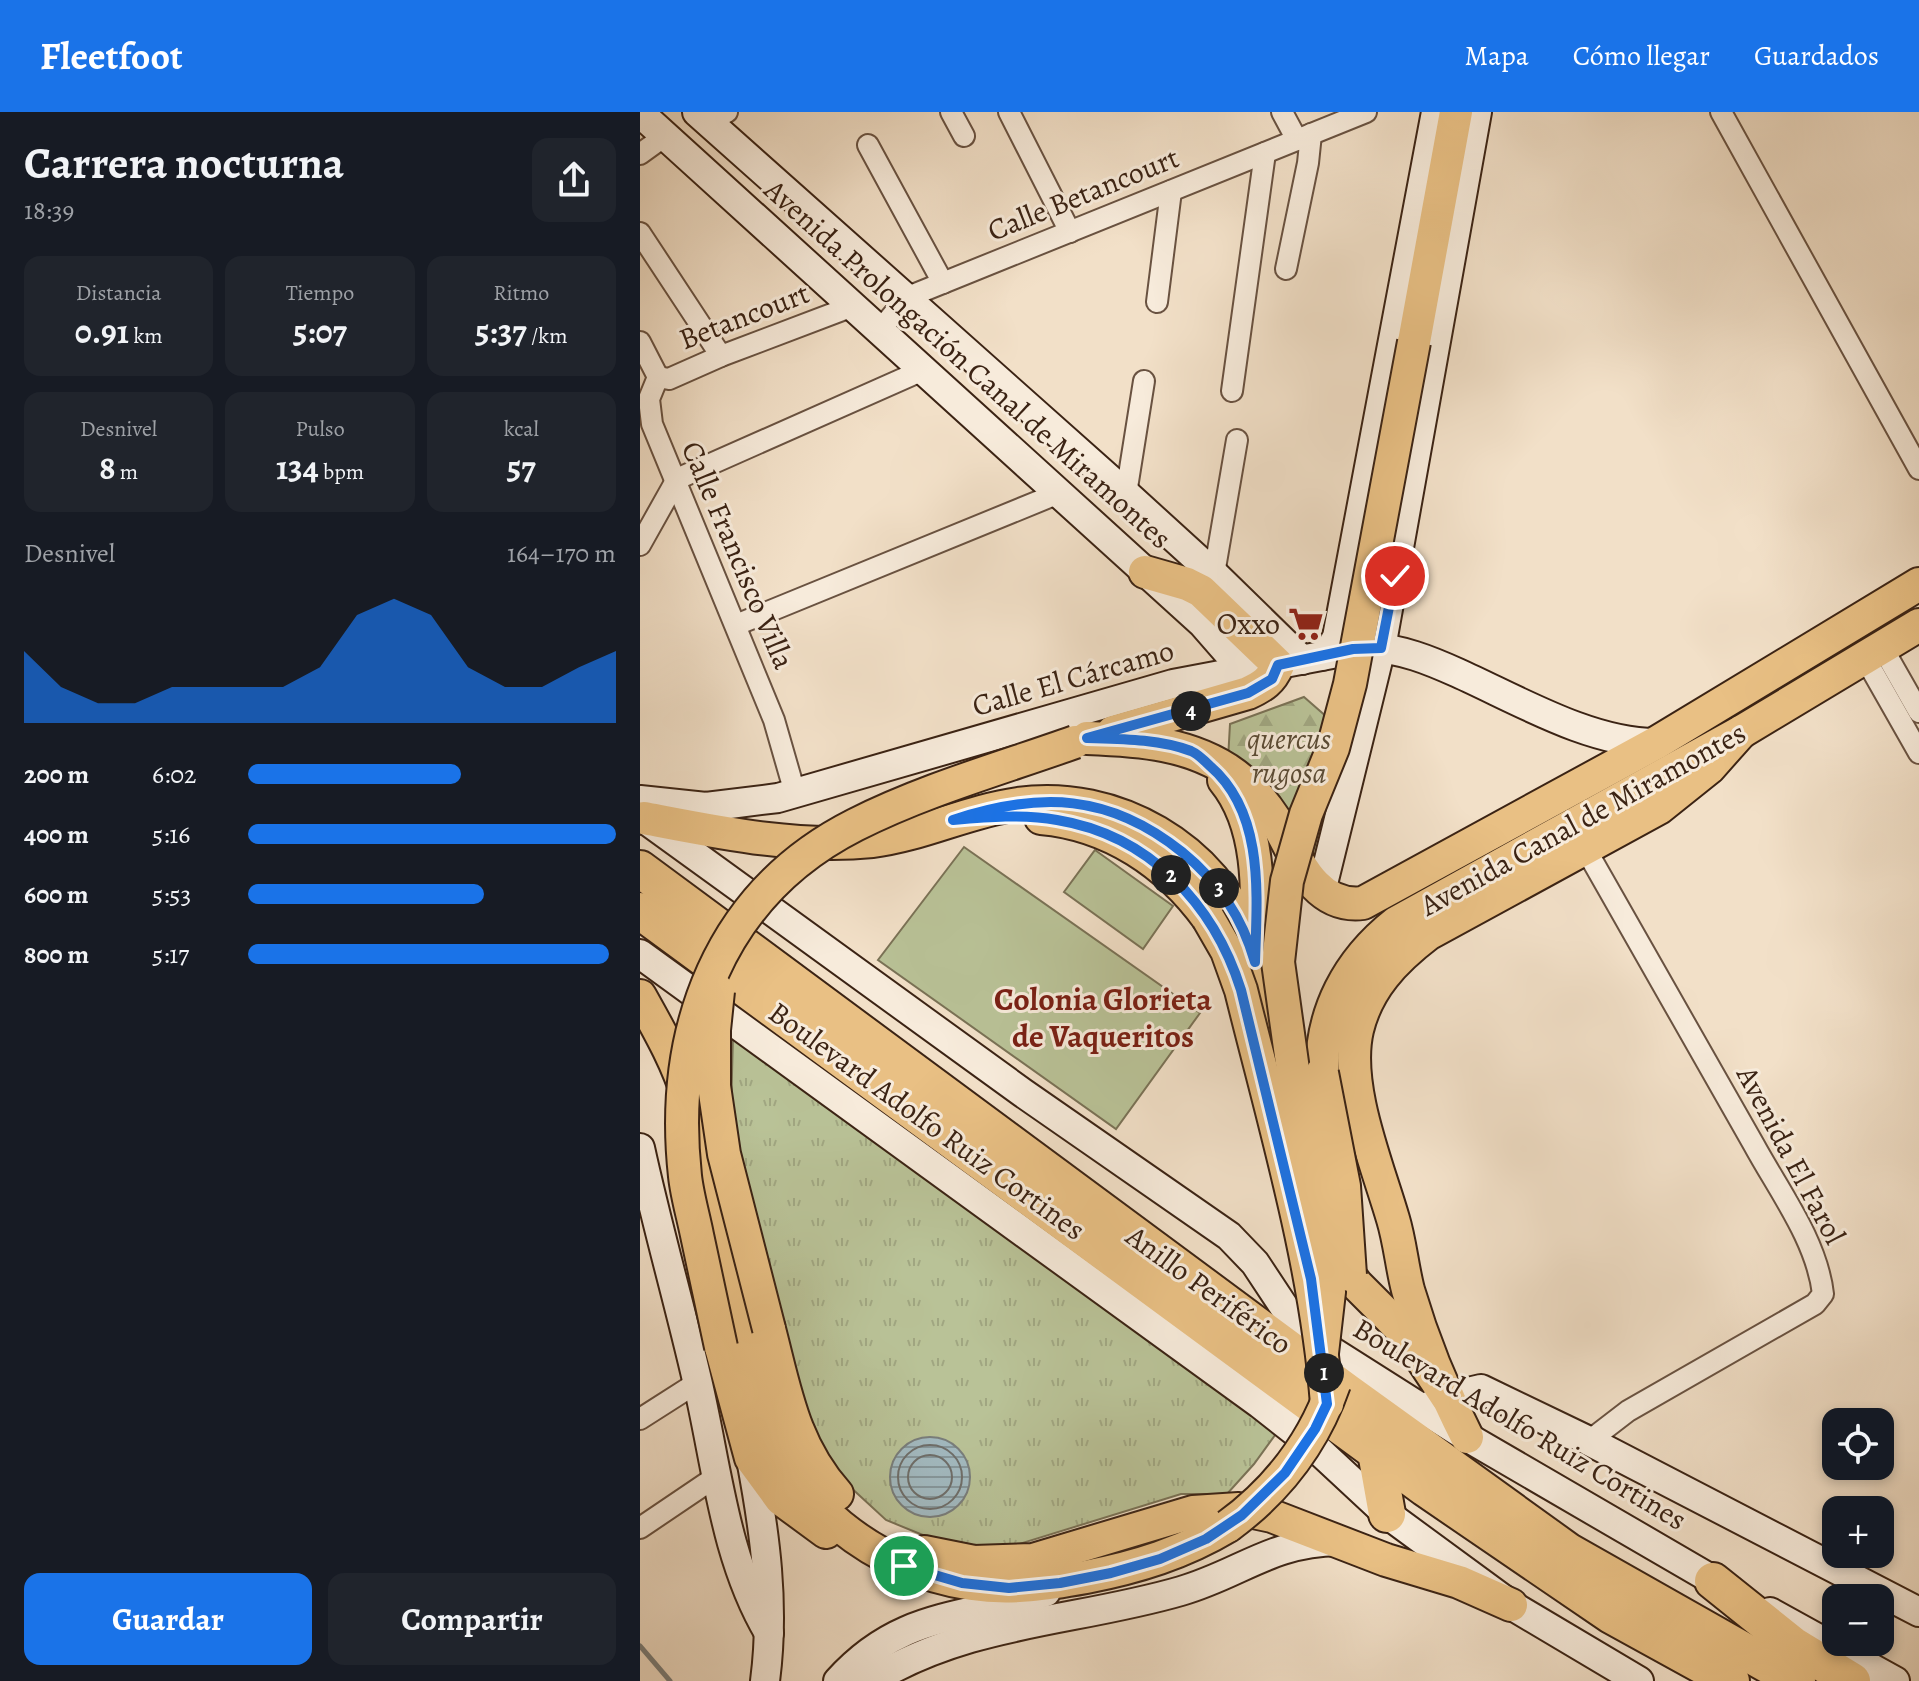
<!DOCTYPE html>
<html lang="es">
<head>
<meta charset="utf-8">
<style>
	:root { --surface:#171b24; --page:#20242c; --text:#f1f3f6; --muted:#9ea1a6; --accent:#1a73e8 }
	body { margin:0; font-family:Alegreya,serif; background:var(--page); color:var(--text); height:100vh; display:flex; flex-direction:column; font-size:30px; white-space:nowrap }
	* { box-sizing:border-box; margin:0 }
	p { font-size:26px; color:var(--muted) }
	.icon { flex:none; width:44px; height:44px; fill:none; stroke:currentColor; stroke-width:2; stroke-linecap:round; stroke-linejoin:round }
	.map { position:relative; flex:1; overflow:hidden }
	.side { display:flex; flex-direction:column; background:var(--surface); width:640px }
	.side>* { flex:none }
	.tools { position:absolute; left:1182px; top:1296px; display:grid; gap:16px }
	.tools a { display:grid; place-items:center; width:72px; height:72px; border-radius:16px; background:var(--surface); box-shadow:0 4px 12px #0003; font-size:40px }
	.pin { position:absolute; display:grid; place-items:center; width:68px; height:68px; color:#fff; margin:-34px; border:4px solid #fff; border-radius:50%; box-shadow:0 2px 8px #0007 }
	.km { position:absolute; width:40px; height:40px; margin:-20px; border-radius:50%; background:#222; color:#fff; font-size:22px; line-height:40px; text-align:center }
	.round { display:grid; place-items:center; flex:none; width:84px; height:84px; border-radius:16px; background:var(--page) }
	.summary { display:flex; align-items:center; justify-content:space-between; height:136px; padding:0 24px }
	h1 { font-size:44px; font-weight:700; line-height:60px }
	.metrics { display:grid; grid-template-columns:repeat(3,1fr); gap:12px; height:136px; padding:8px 24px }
	.metrics div { display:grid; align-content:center; border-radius:16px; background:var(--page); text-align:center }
	.metrics b { font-size:34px; font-weight:700 }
	.metrics small { font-size:22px; font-weight:400 }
	.metrics p { font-size:22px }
	.chart { height:224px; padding:16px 24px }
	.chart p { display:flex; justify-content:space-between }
	.chart svg { width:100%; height:144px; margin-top:8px; fill:var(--accent); opacity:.7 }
	.button { display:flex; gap:16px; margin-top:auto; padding:16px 24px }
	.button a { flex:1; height:92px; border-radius:16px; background:var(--accent); color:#fff; font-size:32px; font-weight:700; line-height:92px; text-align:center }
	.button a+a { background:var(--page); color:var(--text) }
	ul { padding:0 24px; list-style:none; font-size:26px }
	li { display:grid; grid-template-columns:128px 96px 1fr; align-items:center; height:60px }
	li i { height:20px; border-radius:10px; background:var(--accent) }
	header { display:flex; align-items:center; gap:48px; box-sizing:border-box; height:112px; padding:0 40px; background:var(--accent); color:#fff }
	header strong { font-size:38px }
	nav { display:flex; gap:44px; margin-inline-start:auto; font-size:28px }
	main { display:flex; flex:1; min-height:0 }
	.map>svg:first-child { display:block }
</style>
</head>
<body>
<header>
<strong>Fleetfoot</strong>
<nav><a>Mapa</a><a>Cómo llegar</a><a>Guardados</a></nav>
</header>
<main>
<section class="side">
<div class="summary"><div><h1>Carrera nocturna</h1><p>18:39</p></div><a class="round"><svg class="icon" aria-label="share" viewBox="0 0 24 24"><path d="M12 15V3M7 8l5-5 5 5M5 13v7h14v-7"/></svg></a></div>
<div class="metrics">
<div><p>Distancia</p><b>0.91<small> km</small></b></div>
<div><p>Tiempo</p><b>5:07</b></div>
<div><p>Ritmo</p><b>5:37<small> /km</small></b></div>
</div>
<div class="metrics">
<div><p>Desnivel</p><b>8<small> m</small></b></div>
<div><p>Pulso</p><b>134<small> bpm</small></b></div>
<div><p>kcal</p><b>57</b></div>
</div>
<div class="chart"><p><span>Desnivel</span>164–170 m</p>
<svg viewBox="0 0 160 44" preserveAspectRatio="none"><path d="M0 44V22L10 33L20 38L30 38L40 33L50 33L60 33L70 33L80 27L90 11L100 6L110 11L120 27L130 33L140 33L150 27L160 22V44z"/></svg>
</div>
<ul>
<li><b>200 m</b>6:02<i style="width:58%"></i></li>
<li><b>400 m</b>5:16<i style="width:100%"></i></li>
<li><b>600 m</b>5:53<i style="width:64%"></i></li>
<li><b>800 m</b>5:17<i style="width:98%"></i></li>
</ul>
<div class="button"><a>Guardar</a><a>Compartir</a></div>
</section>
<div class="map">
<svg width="1279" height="1569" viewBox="0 0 1279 1569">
	<defs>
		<pattern id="forest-firs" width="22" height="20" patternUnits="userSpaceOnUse" patternTransform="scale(2)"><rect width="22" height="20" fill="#b9c297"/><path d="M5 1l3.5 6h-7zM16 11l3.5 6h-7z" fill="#a0a681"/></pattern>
		<pattern id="park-tufts" width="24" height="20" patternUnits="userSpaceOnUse" patternTransform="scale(2)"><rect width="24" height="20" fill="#b9c297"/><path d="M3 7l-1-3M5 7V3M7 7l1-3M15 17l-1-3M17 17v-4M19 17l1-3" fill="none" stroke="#a0a681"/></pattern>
		<pattern id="water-rules" width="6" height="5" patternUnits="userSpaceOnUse" patternTransform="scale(2)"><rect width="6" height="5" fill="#a2bac1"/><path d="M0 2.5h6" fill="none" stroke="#85979c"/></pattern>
	</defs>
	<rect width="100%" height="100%" fill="#f2e0c8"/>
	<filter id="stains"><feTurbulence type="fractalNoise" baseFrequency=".0025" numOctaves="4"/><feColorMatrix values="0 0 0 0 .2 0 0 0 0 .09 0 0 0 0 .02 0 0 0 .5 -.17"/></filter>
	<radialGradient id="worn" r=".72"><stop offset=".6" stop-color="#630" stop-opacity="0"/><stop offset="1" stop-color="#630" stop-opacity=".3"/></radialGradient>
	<polygon fill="url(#forest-firs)" stroke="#7a7256" stroke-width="2" points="664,585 704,620 680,752 664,744 588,648 590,612"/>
	<polygon fill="url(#park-tufts)" stroke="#7a7256" stroke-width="2" points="93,922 638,1319 614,1352 587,1382 541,1382 360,1438 300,1430 246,1408 207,1372 166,1312 91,1001"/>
	<g fill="#b9c297" stroke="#7a7256" stroke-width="2">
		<polygon points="324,735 560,901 476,1017 238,848"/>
		<polygon points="455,738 533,794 503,837 424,780"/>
	</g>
	<circle fill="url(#water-rules)" stroke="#797e7c" stroke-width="2" cx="290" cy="1365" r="40"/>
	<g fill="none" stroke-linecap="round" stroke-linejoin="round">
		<g stroke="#6e6e6a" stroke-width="2">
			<circle cx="290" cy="1365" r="32"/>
			<circle cx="290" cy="1365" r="22"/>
		</g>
		<polyline stroke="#797e7c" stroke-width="5" points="0,1534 30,1569"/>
		<g stroke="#695241" stroke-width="24">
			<g id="street">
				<polyline points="311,0 324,24"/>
				<polyline points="369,0 430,120"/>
				<polyline points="642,0 657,28"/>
				<polyline points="1081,0 1279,357"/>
				<polyline points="68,10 87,0"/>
				<polyline points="228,33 303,171"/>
				<polyline points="0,42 25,24"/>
				<polyline points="0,121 81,244"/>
				<polyline points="646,157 668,51 671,22"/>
				<polyline points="517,190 531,79"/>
				<polyline points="240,218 268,185 726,0"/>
				<polyline points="0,230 18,265 9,287 12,312 134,608 155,681"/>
				<polyline points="18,265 29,267 81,244 213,194"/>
				<polyline points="592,279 625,41"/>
				<polyline points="486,382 504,269"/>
				<polyline points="0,433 37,367 283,258"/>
				<polyline points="574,462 597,328"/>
				<polyline points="96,513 419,381"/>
				<polyline points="1242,535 1279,600"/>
				<polyline points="1225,546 1279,641"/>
				<path d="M945,736C1001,835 1058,934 1114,1033C1139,1079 1177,1129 1183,1182L1175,1192L988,1299L949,1329"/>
				<polyline points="0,1307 58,1270"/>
				<polyline points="0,1416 77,1364"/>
			</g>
		</g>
		<g stroke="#3b2314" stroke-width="32">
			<g id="secondary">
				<polyline points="57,0 486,382 574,462 662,548"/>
				<polyline points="0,1 563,512 604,559"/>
				<polyline points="682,544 690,538 697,525 796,0"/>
				<path d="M0,688L66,695L138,686L533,572L729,535C762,537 789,548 818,561C878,588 950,631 1016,631"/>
				<polyline points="5,707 383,981 589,1124 615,1151 654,1210 693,1240 827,1325 1090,1478"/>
				<polyline points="681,780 741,536 837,0"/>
				<polyline points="0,842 620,1292 676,1336 747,1402 871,1493 999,1569"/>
				<path d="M0,1036C17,1114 39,1190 57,1268C77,1353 84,1445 129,1521"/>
				<polyline points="789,1294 807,1285 841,1277 949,1329 1279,1500"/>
				<path d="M111,1347C125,1421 135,1493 125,1569"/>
				<polyline points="1130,1500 1255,1569"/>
				<path d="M198,1569C262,1498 325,1508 406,1480"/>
				<path d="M231,1569C328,1509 435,1510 541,1479C600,1462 631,1430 698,1429"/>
			</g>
		</g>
		<g stroke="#3b2314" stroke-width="36">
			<g id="primary">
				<polyline points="774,230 816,0"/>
				<path d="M473,620L608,581C623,574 631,569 638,553L561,479L547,472L505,460"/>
				<path d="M447,626C499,628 552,631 595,663C611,675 625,692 636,709C656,744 674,797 723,791L1016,631L1279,472"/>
				<path d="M584,668C621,713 618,780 616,835"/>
				<path d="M4,706C77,720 157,737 232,729C282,723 328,699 378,692C474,678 576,736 609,829C626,878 633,932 644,982"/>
				<path d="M401,706C470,712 528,751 568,806"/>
				<path d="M0,884C19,918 38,951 49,988C71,1059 83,1134 100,1207C107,1236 112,1267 120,1295C149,1392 235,1457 332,1472C372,1478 407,1472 446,1465C497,1455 543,1441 588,1414"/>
				<path d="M682,961C681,900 708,849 756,811L1101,620L1279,513"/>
				<polyline points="692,1141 717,1173 764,1220 807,1285"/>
				<path d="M129,1217C145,1278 153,1333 197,1382"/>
				<polyline points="81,1235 111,1346 141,1387 186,1420"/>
				<path d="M827,1325C803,1278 783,1229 768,1178C762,1155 760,1130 753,1107C737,1052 704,974 717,918C727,876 754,848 788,822L1019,696L1069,656L1101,620"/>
				<polyline points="284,1440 334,1450 393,1448 553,1400 599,1397 632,1404 746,1448 819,1470 871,1493"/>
			</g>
		</g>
		<g stroke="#3b2314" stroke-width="40">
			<g id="highway">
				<polyline points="0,757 707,1280 929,1440 1157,1569"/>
				<polyline points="0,799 785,1376 971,1503 1091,1569"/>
				<polyline points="736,1340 747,1402"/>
				<polyline points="1073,1469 1153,1533 1212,1569"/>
			</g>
		</g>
		<use href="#street" stroke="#f7ebdb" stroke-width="20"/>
		<use href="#secondary" stroke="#f7ebdb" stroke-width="28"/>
		<use href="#primary" stroke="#e9c084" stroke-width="32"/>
		<use href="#highway" stroke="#e9c084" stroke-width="36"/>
		<g stroke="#3b2314" stroke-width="36" stroke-linecap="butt">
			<g id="primary-bridge">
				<path d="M568,806L587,839L601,878C635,1015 676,1151 687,1292"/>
				<polyline points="78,879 74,918 74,974 84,1042 129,1217"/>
				<polyline points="682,961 704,1074 710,1163"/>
				<path d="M81,1235C73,1198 65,1160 57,1123C53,1103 47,1083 45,1064C29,918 79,782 215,713C284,678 362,656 435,630"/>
				<polyline points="682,1241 689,1180 686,1118 654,965 638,850 647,769 666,702 693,636 710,572 774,230"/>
				<path d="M588,1414C637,1378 674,1330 694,1272"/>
			</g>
		</g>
		<use href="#primary-bridge" stroke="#e9c084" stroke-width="32"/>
	</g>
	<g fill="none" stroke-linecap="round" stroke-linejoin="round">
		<g stroke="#fff" stroke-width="16">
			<path id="route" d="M264,1454L322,1471L369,1476L420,1471L471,1461L520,1447L566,1427L602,1403L645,1361L675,1317L687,1292L671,1167L601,878C574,792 509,723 417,708C383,702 348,705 313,708C400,679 470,682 542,740C579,770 602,805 615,850C617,784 625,701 570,654C565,649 558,642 551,639C519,627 481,627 447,626L608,581L632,567L638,553L713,537L741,536L755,464"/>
		</g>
		<use href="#route" stroke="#1a73e8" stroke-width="10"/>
	</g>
	<defs>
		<g id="supermarket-bare" transform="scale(2.76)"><path d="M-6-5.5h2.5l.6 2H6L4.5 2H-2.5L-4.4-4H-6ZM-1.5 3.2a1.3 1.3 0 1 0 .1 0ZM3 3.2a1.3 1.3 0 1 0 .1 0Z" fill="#8f2418" stroke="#f7ebdb" stroke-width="2.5" paint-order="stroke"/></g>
	</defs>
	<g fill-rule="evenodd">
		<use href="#supermarket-bare" x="666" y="512"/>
	</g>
	<g text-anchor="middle" stroke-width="6" stroke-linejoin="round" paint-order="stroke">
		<g font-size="30" fill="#3b2314" stroke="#f7ebdb">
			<text transform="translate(443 82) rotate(-22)" y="10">Calle Betancourt</text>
			<text transform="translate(104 204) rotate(-21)" y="10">Betancourt</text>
			<text transform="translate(328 252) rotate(42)" y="10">Avenida Prolongación Canal de Miramontes</text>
			<text transform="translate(98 443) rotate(67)" y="10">Calle Francisco Villa</text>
			<text transform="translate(433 566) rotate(-16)" y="10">Calle El Cárcamo</text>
			<text transform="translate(943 707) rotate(-29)" y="10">Avenida Canal de Miramontes</text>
			<text transform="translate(287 1009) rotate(36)" y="10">Boulevard Adolfo Ruiz Cortines</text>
			<text transform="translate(1151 1043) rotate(62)" y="10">Avenida El Farol</text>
			<text transform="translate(569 1178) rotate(36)" y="10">Anillo Periférico</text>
			<text transform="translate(880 1312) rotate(31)" y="10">Boulevard Adolfo Ruiz Cortines</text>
		</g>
		<g font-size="30" fill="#3b2314" stroke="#f7ebdb" text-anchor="end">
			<text x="640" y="522">Oxxo</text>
		</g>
		<g font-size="30" font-style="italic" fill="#5a4b35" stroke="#f7ebdb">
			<text x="649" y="637">quercus<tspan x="649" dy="34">rugosa</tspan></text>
		</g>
		<g font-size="32" font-weight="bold" fill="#7a1f14" stroke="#f7ebdb">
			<text x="463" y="898">Colonia Glorieta<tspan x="463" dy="37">de Vaqueritos</tspan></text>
		</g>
	</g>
	<rect width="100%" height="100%" filter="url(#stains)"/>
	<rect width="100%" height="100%" fill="url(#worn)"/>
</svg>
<div class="tools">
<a><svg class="icon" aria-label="locate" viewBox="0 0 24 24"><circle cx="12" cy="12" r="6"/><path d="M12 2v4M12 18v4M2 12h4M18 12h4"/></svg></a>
<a>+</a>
<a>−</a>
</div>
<div class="pin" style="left:264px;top:1454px;background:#1e9e55"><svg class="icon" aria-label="arrive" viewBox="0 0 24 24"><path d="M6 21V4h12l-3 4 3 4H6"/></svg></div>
<div class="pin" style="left:755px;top:464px;background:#d93025"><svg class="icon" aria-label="check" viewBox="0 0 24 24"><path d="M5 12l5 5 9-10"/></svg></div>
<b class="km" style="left:684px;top:1261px">1</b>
<b class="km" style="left:531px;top:763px">2</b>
<b class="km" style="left:579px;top:776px">3</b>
<b class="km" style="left:551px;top:599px">4</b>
</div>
</main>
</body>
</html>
